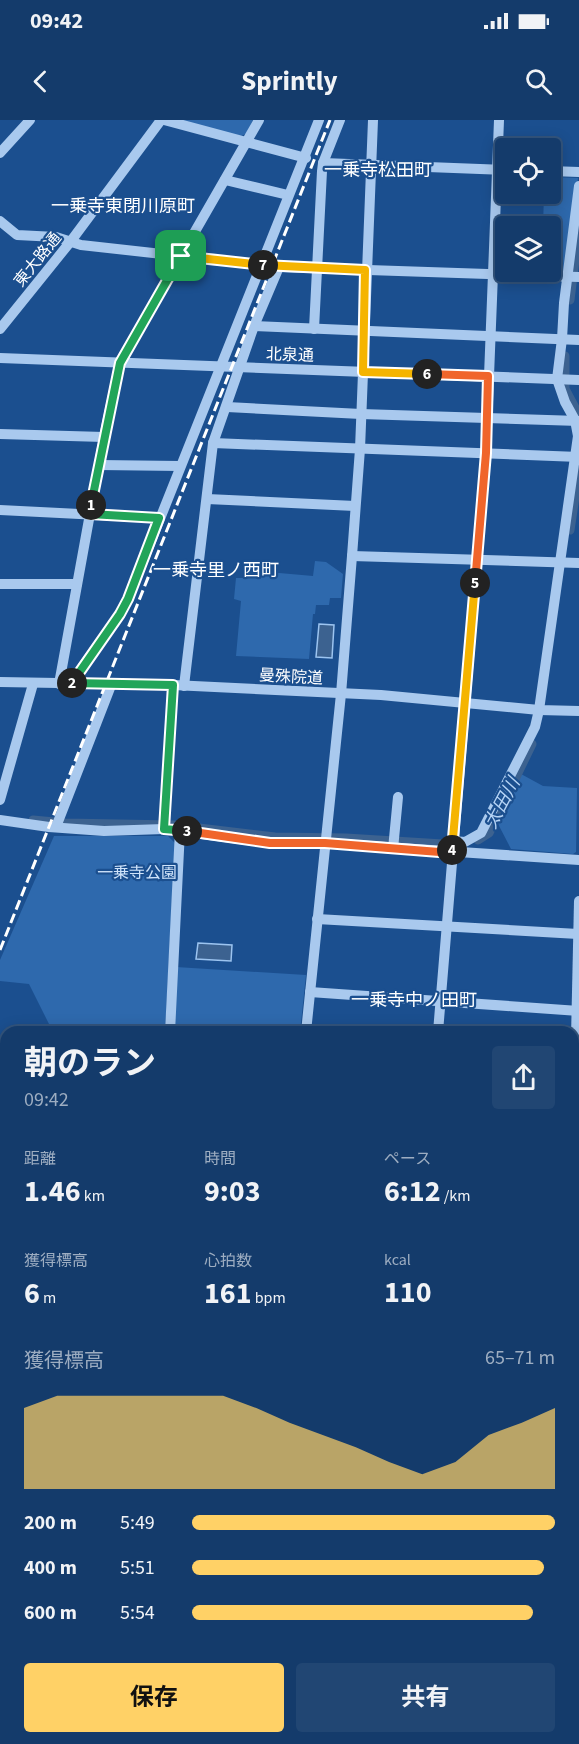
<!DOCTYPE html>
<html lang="ja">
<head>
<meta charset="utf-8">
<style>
	:root { --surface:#143b6b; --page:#214673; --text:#f1f3f6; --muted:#9dadc1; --line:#33557e; --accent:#ffd166 }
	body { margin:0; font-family:"Source Sans 3","Noto Sans JP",sans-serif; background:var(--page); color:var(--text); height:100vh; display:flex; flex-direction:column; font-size:22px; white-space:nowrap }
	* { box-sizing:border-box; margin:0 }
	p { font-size:20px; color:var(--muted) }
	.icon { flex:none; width:33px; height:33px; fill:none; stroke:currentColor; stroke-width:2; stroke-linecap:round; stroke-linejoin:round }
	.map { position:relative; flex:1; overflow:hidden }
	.side { position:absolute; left:0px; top:906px; width:579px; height:718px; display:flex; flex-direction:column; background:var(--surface); border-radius:18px 18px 0 0; box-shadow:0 3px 15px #0003,0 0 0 2px var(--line) }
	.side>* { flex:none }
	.fabs { position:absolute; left:495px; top:18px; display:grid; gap:12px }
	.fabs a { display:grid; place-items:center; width:66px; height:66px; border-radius:6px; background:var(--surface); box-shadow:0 3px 15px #0003,0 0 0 2px var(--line); font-size:30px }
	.pin { position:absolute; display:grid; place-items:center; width:51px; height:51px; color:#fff; margin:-26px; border-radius:12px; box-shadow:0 3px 9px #0006 }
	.km { position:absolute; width:30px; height:30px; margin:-15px; border-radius:50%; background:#222; color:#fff; font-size:16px; line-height:30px; text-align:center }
	.round { display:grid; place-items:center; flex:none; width:63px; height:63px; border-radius:6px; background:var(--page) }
	.overview { display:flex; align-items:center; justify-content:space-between; height:102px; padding:0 24px }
	h1 { font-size:33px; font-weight:700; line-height:45px }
	.stats { display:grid; grid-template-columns:repeat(3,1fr); gap:9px; height:102px; padding:6px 24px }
	.stats div { display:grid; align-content:center }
	.stats b { font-size:30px; font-weight:700 }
	.stats small { font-size:16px; font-weight:400 }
	.stats p { font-size:16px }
	.chart { height:168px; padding:12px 24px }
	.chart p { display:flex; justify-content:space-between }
	.chart svg { width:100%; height:108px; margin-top:6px; fill:var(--accent); opacity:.7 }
	.primary-button { display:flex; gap:12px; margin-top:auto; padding:12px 24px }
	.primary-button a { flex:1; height:69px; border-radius:6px; background:var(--accent); color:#111; font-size:24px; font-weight:700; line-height:69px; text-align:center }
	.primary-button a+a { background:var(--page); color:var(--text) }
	ul { padding:0 24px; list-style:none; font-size:20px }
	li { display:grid; grid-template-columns:96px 72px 1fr; align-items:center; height:45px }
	li i { height:15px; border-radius:8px; background:var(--accent) }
	.status { display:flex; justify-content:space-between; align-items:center; height:42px; padding:0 30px; background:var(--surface); direction:ltr }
	.status svg { height:16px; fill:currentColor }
	header { display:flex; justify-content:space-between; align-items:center; height:78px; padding:0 24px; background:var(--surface); font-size:27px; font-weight:700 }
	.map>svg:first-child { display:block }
</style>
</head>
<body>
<div class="status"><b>09:42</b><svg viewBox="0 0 49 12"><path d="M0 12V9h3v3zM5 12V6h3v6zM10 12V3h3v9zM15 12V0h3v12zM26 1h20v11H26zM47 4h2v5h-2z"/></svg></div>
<header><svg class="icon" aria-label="back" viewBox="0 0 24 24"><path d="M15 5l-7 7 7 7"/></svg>Sprintly<svg class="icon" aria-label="search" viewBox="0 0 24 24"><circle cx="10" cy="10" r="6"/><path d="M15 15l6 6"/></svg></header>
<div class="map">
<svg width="579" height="1624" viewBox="0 0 579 1624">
	<rect width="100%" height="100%" fill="#1b4f8f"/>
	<g fill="#2e69ad">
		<polygon points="177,0 253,0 246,14 238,17"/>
		<polygon points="551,57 578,58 566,153 550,152 550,106 543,106 544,74 550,74"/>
		<polygon points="315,441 326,442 343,454 341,478 330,478 329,485 316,485 315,494 313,494 309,539 236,536 241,481 234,479 236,458 246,458 247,450 313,456"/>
		<polygon points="521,654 543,666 577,668 576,732 573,734 511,729 497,702"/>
		<polygon points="54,716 168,716 175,723 165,912 53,912 29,864 0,861 0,840"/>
		<polygon points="176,847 306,855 300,912 174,912"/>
	</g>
	<g fill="#3c6290" stroke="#9cc4f0" stroke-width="1.5">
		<polygon points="319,504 334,505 332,538 316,537"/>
		<polygon points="198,823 232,825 231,841 196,839"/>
	</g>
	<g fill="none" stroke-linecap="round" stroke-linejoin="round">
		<g stroke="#3c6290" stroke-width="9">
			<polyline points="570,180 579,108"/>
			<polyline points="565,236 565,269 579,295"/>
			<polyline points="570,410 579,351"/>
			<polyline points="33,700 65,703 174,705 275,717 346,718 459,725"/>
			<polyline points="478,720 489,713 532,624"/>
			<polyline points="0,1129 6,1138"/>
			<polyline points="216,1618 222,1624"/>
		</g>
		<g stroke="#a9c9ee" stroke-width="10">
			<polyline points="164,0 306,38"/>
			<polyline points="0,33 30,0"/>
			<polyline points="323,43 506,50"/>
			<polyline points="550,51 579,52"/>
			<polyline points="225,60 288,75"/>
			<polyline points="0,101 17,115 56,117 81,125 279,147 579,157"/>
			<polyline points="254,206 579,220"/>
			<polyline points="0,209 71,121 161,0"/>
			<polyline points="314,209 322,51 323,43 340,0"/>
			<polyline points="0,238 579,260"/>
			<polyline points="227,287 361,294 579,301"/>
			<polyline points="0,314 104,317"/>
			<polyline points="213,323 579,337"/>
			<polyline points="99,345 180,346"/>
			<polyline points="207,379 355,386"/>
			<polyline points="0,390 159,398"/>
			<polyline points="352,436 579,443"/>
			<polyline points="0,464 77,464"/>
			<polyline points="0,562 173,565 381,575 539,590 579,591"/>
			<polyline points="71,563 120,494 128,479 319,0"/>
			<polyline points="59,564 104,317 120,242 259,0"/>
			<polyline points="173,565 164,709 270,723 325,723 579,740"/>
			<polyline points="184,566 213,323 254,206 279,147"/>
			<polyline points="0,680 33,564"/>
			<polyline points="0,700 49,707 104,711 164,709"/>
			<polyline points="56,707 112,563"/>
			<polyline points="453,721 465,722 481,713 535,607 539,590 578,316 575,300 565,282 557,259 562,219 564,183 579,66"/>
			<polyline points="393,729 398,677"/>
			<polyline points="317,799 578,814"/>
			<polyline points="310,872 579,891"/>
			<polyline points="170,912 180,710"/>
			<polyline points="306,912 341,574 352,436 360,329 373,0"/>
			<polyline points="438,912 486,333 499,0"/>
			<polyline points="0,1001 6,1001"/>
			<polyline points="573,1054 579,781"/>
			<polyline points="0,1113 6,1122"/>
			<polyline points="0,1142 6,1151"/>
			<polyline points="0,1161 6,1161"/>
			<polyline points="573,1221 579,1222"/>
			<polyline points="0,1235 6,1235"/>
			<polyline points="0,1292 6,1292"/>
			<polyline points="573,1319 579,1320"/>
			<polyline points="0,1451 6,1449"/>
			<polyline points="0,1488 6,1488"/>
			<polyline points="573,1493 579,1493"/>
			<polyline points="0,1541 6,1541"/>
			<polyline points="207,1618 212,1624"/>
			<polyline points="235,1618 239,1624"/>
			<polyline points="90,1624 90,1618"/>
			<polyline points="250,1624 250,1618"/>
			<polyline points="346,1624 346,1618"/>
			<polyline points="435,1624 435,1618"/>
			<polyline points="559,1624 559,1618"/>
		</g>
		<g stroke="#f0f6ff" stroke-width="15">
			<polyline points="0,1077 6,1077"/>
			<polyline points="0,1088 6,1089"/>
			<polyline points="573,1115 579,1115"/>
			<polyline points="573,1128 579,1128"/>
		</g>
		<polyline stroke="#fff" stroke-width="3" stroke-dasharray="10 4.5" stroke-linecap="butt" points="0,830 330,0"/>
	</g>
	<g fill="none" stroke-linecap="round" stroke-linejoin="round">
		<g stroke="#fff" stroke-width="12">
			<polyline id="split-1" points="91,385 120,243 181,136"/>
		</g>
		<g stroke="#fff" stroke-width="12">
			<polyline id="split-2" points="72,563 120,494 128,479 159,398 90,394 91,385"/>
		</g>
		<g stroke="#fff" stroke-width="12">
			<polyline id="split-3" points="72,563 173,565 164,709 187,711"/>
		</g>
		<g stroke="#fff" stroke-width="12">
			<polyline id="split-4" points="187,711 270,723 325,723 452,733 452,730"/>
		</g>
		<g stroke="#fff" stroke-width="12">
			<polyline id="split-5" points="452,730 475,463"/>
		</g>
		<g stroke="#fff" stroke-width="12">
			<polyline id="split-6" points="427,254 488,256 486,333 475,463"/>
		</g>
		<g stroke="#fff" stroke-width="12">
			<polyline id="split-7" points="263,145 365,150 363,252 427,254"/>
		</g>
		<g stroke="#fff" stroke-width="12">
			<polyline id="split-8" points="181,136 263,145"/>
		</g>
		<use href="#split-1" stroke="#22a559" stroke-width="8"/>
		<use href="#split-2" stroke="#22a559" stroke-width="8"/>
		<use href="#split-3" stroke="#22a559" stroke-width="8"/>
		<use href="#split-4" stroke="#f0652b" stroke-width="8"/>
		<use href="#split-5" stroke="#f5b400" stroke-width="8"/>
		<use href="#split-6" stroke="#f0652b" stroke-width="8"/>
		<use href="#split-7" stroke="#f5b400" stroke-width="8"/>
		<use href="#split-8" stroke="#f5b400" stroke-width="8"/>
	</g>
	<g text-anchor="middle" stroke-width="4.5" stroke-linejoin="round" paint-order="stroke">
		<g font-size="16" fill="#fff" stroke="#1b4f8f">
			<text transform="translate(37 139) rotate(-51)" y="6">東大路通</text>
			<text transform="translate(290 234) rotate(2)" y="6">北泉通</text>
			<text transform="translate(291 556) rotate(3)" y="6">曼殊院道</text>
		</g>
		<g font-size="16" fill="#cfe3fa" stroke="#1b4f8f">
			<text x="137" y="758">一乗寺公園</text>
		</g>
		<g font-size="18" fill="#fff" stroke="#1b4f8f">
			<text x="378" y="56">一乗寺松田町</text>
			<text x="123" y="92">一乗寺東閉川原町</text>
			<text x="216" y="456">一乗寺里ノ西町</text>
			<text x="414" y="886">一乗寺中ノ田町</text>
		</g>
		<g font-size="18" font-style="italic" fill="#b5d3f5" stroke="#1b4f8f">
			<text transform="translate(502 683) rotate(-62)" y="6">太田川</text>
		</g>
	</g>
</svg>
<div class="fabs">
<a><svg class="icon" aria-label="locate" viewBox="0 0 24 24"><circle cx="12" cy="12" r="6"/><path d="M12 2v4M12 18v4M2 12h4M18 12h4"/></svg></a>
<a><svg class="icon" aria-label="layers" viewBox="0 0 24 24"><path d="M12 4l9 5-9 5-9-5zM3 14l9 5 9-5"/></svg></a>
</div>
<div class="pin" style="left:181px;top:136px;background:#1e9e55"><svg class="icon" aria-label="arrive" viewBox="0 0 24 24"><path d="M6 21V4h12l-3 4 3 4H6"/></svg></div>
<b class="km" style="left:91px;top:385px">1</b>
<b class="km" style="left:72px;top:563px">2</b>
<b class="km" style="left:187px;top:711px">3</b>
<b class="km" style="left:452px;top:730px">4</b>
<b class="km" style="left:475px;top:463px">5</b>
<b class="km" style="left:427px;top:254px">6</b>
<b class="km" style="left:263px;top:145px">7</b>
<section class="side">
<div class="overview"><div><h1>朝のラン</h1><p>09:42</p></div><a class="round"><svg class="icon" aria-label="share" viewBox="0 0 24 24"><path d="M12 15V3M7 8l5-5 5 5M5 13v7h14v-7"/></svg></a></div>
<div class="stats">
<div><p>距離</p><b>1.46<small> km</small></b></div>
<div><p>時間</p><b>9:03</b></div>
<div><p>ペース</p><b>6:12<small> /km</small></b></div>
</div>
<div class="stats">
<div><p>獲得標高</p><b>6<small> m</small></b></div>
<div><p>心拍数</p><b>161<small> bpm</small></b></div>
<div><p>kcal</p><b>110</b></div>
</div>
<div class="chart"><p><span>獲得標高</span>65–71 m</p>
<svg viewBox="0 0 160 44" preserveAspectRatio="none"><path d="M0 44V11L10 6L20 6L30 6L40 6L50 6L60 6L70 11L80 17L90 22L100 27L110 33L120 38L130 33L140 22L150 17L160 11V44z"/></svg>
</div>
<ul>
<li><b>200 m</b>5:49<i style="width:100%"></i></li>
<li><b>400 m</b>5:51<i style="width:97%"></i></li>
<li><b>600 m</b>5:54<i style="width:94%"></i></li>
</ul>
<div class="primary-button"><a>保存</a><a>共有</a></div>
</section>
</div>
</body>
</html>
